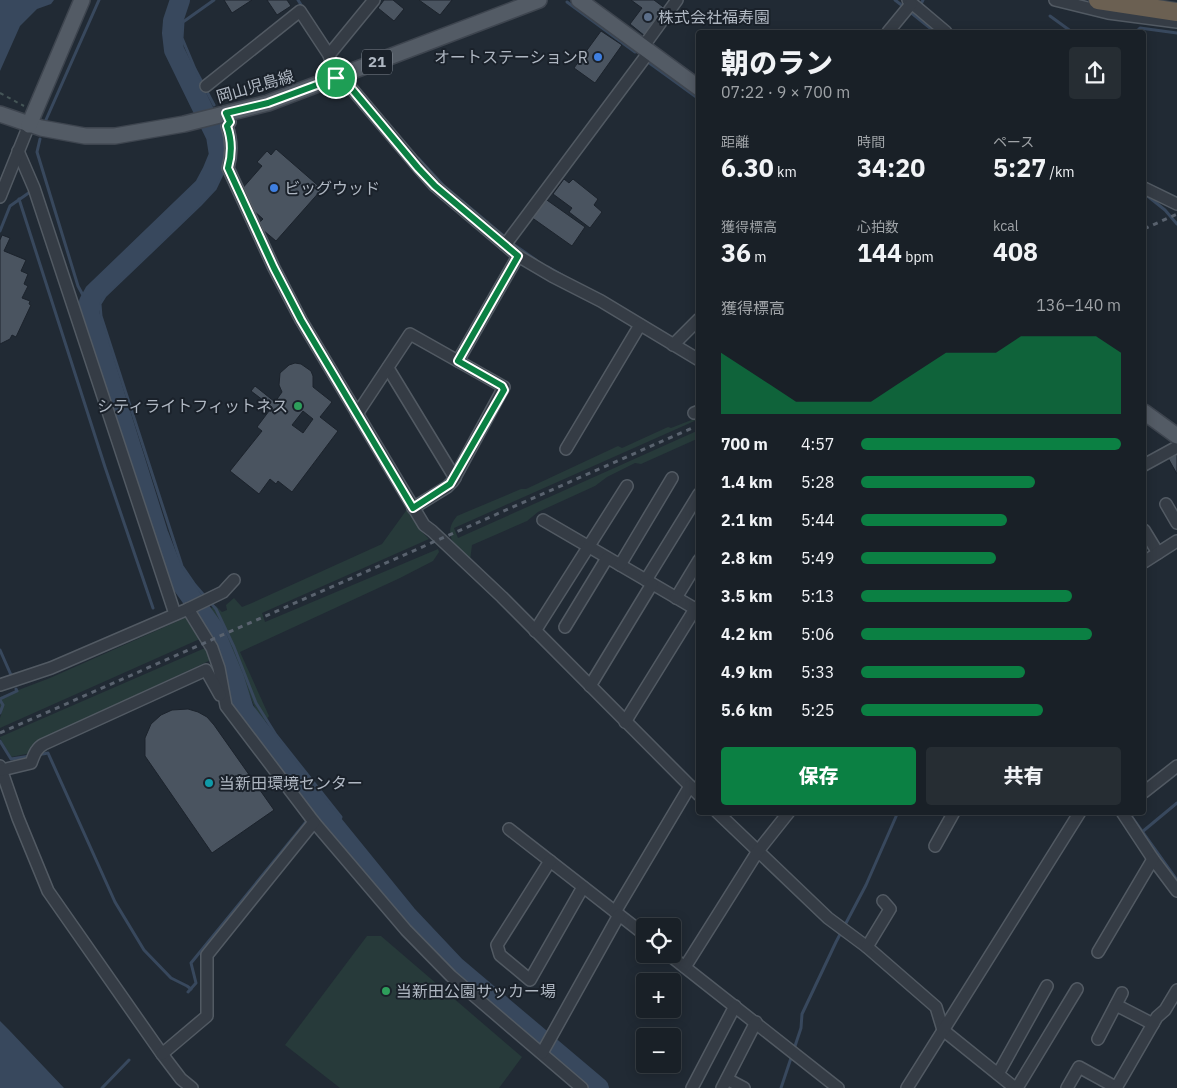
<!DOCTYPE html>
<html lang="ja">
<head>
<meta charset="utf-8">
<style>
	:root { --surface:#192027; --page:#262d33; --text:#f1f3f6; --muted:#9fa3a7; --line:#373e44; --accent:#0b8043 }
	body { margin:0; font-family:"IBM Plex Sans","Noto Sans JP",sans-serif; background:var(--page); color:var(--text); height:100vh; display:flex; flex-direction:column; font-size:19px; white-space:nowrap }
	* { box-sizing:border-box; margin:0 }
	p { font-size:16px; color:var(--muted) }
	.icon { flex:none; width:28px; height:28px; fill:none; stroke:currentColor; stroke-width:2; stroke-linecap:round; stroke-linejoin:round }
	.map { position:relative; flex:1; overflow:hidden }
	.drawer { position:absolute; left:696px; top:30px; width:450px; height:785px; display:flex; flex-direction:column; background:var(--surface); border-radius:5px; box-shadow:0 2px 12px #0003,0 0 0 1px var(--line) }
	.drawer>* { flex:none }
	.controls { position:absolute; left:636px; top:918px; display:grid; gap:10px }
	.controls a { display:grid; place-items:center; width:45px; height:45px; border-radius:5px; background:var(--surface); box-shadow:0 2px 12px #0003,0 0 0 1px var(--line); font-size:25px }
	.pin { position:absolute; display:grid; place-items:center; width:42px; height:42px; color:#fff; margin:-21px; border:2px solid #fff; border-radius:50%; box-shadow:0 1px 5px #0007 }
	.round { display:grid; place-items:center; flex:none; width:52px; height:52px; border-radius:5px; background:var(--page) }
	.summary { display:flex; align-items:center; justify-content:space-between; height:85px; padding:0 25px }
	h1 { font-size:28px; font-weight:800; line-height:38px }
	.stats { display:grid; grid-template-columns:repeat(3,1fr); gap:8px; height:85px; padding:5px 25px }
	.stats div { display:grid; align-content:center }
	.stats b { font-size:25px; font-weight:800 }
	.stats small { font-size:14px; font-weight:400 }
	.stats p { font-size:14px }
	.chart { height:140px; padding:10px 25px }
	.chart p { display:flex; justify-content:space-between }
	.chart svg { width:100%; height:90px; margin-top:5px; fill:var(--accent); opacity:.7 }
	.action { display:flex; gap:10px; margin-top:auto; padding:10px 25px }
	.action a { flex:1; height:58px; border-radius:5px; background:var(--accent); color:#fff; font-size:20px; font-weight:800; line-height:58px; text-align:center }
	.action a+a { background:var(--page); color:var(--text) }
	ul { padding:0 25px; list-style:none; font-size:16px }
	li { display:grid; grid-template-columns:80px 60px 1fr; align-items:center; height:38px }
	li i { height:12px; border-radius:6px; background:var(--accent) }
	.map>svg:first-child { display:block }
</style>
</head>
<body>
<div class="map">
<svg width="1177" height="1088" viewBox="0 0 1177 1088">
	<rect width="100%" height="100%" fill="#212a34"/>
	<g fill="#273a3a">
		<path d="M699,417V419L454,528L458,538L699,430V438L641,464L635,463L607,477L595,486L538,512L527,521L472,545L470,561C456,548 441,535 457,516L521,489H526L618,446L622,448L668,427L671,428Z"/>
		<polygon points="408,508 422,532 429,539 262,613 265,622 438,549 439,552 433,561 400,578 240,652 269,716 265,722 256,710 217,619 209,609 216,606 222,612 227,610 226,605 234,598 242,607 252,603 382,544"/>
		<polygon points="187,617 202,638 0,728 0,718 2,712 0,710 0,697 50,678"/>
		<polygon points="205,648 211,660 37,741 31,753 11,757 0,738 0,737"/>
		<polygon points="367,936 381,936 522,1057 499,1088 340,1088 285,1045"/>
	</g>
	<g fill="#38485d">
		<polygon points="0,0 54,0 51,4 37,9 20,26 0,71"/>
		<polygon points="0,1021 9,1030 64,1088 0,1088"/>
	</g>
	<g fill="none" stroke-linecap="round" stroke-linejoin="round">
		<g stroke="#38485d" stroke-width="3">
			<polyline points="214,0 183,22 182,38 195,69 214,105"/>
			<polyline points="298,0 303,8"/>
			<polyline points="895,0 904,7"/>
			<polyline points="567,2 635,52"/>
			<polyline points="920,6 923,0"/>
			<polyline points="909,11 935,32"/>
			<polyline points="1050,16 1072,32"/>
			<polyline points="1136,32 1140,28 1177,33"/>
			<polyline points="648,62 699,99"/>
			<polyline points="45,122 99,0"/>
			<polyline points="40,139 37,152 78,286 85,299 89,302"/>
			<polyline points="418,158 444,186 506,238"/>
			<polyline points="225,168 215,189 200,205 105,296 100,304 101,316 182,566 195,585 216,609 234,647 256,703 276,735 341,817 337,829"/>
			<polyline points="1145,194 1165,210 1177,224"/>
			<polyline points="19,199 105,467 153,608"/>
			<polyline points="0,231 10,206 30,192"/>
			<polyline points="510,242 536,260"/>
			<polyline points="548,267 562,275"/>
			<polyline points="0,650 11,675"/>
			<polyline points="0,699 17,691 16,689"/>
			<polyline points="0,700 3,705 0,713"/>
			<polyline points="0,741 11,759 31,756"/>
			<polyline points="37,755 48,753 115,902 144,950 171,978 187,986 191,989"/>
			<polyline points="1132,817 1177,880"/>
			<polyline points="1142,832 1177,803"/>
			<polyline points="188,992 196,983 191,963 319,806"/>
			<polyline points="794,1049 801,1028 802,1014 836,942 866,885 898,812"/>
			<polyline points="102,1088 129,1060"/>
			<polyline points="781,1088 792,1055"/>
		</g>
		<polyline stroke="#38485d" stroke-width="20" points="180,0 173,21 172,33 174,50 216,136 219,155 212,172 204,187 94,293 89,302 89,313 158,533 173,572 213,628 234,678 244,710 303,787 407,915 456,967 599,1088"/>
	</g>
	<g fill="#4a5460" stroke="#1c232c" fill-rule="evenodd">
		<polygon points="224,0 252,0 232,13"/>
		<polygon points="267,0 287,0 291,6 277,15"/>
		<polygon points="384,0 393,0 404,9 394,21 378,8"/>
		<polygon points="419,0 452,0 440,15"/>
		<polygon points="631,0 654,0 666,9 645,36 630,24 642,8"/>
		<polygon points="601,31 622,45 595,83 574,68"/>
		<polygon points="276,149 322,189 276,241 257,225 263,219 246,204 241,190 262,166 257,162 267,151 271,155"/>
		<polygon points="564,179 569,183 573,179 598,199 594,205 602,212 590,228 569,212 572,208 553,194"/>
		<polygon points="544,198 585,227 572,246 531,217"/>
		<polygon points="2,235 10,238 4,251 26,260 21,271 28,274 24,284 28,286 22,298 30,301 29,304 31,305 16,337 12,335 10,339 0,344 0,240"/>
		<path d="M295,363L301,364L311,371L313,376V387L332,402L320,417L338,431L292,492L278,481L276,484L270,479L259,494L230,471L262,431L257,427L272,407L251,391L255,386L275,402L282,392L279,385L280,373L289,365ZM303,411L313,419L303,433L292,425Z"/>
		<polygon points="1177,453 1177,474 1168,458"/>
		<polygon points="188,709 198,712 207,717 214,725 274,810 212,853 145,756 145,738 151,724 161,715 172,710"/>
	</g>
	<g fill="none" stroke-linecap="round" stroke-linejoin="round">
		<g stroke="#525a63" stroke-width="14">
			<g id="minor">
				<polyline points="908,0 946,32"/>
				<polyline points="1055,0 1108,13 1177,22"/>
				<polyline points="888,32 911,4"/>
				<polyline points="643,47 677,0"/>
				<polyline points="329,55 374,0"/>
				<polyline points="341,76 418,167 435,186 518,256 552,276 601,301 699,360"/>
				<polyline points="206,86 300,11 329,55 336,78"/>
				<path d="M226,113L230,122L227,126C232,140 232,154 228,168L274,268L301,320L424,525L432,531L502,597L699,795"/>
				<polyline points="18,151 34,188 175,614"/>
				<polyline points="1144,188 1177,204"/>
				<polyline points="0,197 29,125"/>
				<polyline points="505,245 649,52"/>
				<polyline points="673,345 699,319"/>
				<polyline points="458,361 518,256"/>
				<polyline points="388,368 455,478"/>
				<polyline points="694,413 699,411"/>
				<polyline points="357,414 410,334 504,387 453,481 447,487 413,508"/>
				<polyline points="566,449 640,325"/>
				<polyline points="1144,465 1177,447"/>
				<polyline points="1166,504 1177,523"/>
				<polyline points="543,520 699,611"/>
				<polyline points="1144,530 1158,553"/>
				<polyline points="1144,562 1177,541"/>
				<polyline points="620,565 672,478"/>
				<polyline points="646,580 699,494"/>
				<polyline points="676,598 699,560"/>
				<polyline points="188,609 212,648 219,668 226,706 314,822 406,930 451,976 582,1088"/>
				<polyline points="565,627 607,558"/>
				<polyline points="535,631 627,486"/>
				<polyline points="0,685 51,668 188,609 223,592 234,580"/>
				<polyline points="590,686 652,584"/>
				<polyline points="625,722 695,609"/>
				<polyline points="0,766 18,818 48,891 162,1054 181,1079 192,1088"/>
				<path d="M2,770L31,763C34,755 36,748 44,744L206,670L220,695"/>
				<polyline points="1144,792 1177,766"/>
				<polyline points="717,812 828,918 867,947 936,1007 943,1030 1015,1088"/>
				<polyline points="1122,812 1153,859 1177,891"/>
				<polyline points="509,829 645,935"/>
				<polyline points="935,846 954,812"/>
				<polyline points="550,861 497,945 500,955 530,980 583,887"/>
				<polyline points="615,912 690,786"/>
				<polyline points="867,947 890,909 883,901"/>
				<polyline points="1098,952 1153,859"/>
				<polyline points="668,954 838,1088"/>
				<polyline points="685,967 758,851 789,812"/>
				<polyline points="1116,1005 1153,1024"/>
				<polyline points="1098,1039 1122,993"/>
				<polyline points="542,1053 619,915"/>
				<polyline points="162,1054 207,1016 207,955 314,822"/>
				<polyline points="998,1074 1047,986"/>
				<polyline points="727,1079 744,1088"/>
				<polyline points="692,1088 735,1006"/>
				<polyline points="722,1088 756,1022"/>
				<polyline points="907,1088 1080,812"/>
				<polyline points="1017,1088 1077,989"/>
				<polyline points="1067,1088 1079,1067 1117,1088"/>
				<polyline points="1116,1088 1157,1017 1165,1010 1177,990"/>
			</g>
		</g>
		<g stroke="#3e454f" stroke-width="18">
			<g id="major">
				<polyline points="579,0 699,88"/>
				<polyline points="0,114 41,128 85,136 115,136 184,124 268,103 539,0"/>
				<polyline points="29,125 82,0"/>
				<polyline points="1144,412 1177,436"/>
			</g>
		</g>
		<g stroke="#3f4750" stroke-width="20">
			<polyline id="highway" points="1098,0 1177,12"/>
		</g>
		<polyline stroke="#455557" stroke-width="2" stroke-dasharray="4 4" stroke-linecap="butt" points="0,93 24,106"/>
		<use href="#minor" stroke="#353c45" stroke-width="11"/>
		<use href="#major" stroke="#535b65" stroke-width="15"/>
		<use href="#highway" stroke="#6b6052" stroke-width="18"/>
		<g stroke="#59626e" stroke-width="3" stroke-dasharray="5 5" stroke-linecap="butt">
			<polyline points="1144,229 1177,214"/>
			<polyline points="0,733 699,425"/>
		</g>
	</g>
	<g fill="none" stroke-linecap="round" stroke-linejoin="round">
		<g stroke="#fff" stroke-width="10">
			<path id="route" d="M341,76L418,168L435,186L518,256L458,361L502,386L504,390L450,484L413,508L301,320L274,268L228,168C232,154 232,140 227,126L230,122L226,113L268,103Z"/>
		</g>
		<use href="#route" stroke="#0b8043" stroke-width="6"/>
	</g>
	<circle fill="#5c6f8a" stroke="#1a212a" stroke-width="2" cx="648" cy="17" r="5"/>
	<g fill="#3f7fe0" stroke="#1a212a" stroke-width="2">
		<circle cx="598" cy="57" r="5"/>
		<circle cx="274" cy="188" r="5"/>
	</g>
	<g fill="#2e9e5b" stroke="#1a212a" stroke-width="2">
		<circle cx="298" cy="406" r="5"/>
		<circle cx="386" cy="991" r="5"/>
	</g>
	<circle fill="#0f9aa8" stroke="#1a212a" stroke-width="2" cx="209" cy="783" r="5"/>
	<g text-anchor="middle" stroke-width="4" stroke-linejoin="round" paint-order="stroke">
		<rect fill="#1a212a" stroke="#828a94" stroke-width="1" x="362" y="49.5" width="30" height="25" rx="4"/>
		<g font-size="15" font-weight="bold" fill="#afb7c2">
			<text x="377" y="67">21</text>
		</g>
		<g font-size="16" fill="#afb7c2" stroke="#1a212a" text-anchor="start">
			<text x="658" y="23">株式会社福寿園</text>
			<text x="588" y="63" text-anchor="end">オートステーションR</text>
			<text x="284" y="194">ビッグウッド</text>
			<text x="288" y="412" text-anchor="end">シティライトフィットネス</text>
			<text x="219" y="789">当新田環境センター</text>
			<text x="396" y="997">当新田公園サッカー場</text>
		</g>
		<g font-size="16" fill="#afb7c2" stroke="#1a212a">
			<text transform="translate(255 86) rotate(-16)" y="6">岡山児島線</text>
		</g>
	</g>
</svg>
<div class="controls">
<a><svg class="icon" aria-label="locate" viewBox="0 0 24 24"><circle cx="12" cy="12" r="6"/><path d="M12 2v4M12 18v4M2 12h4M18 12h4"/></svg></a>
<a>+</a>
<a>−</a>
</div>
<div class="pin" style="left:336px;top:78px;background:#1e9e55"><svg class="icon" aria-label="arrive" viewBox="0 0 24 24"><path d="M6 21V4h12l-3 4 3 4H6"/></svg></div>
<section class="drawer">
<div class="summary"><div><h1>朝のラン</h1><p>07:22 · 9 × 700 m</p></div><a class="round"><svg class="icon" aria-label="share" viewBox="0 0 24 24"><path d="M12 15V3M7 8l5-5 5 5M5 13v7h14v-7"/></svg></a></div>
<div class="stats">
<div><p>距離</p><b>6.30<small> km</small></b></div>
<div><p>時間</p><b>34:20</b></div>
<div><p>ペース</p><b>5:27<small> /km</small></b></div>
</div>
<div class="stats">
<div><p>獲得標高</p><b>36<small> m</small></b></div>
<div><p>心拍数</p><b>144<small> bpm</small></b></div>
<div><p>kcal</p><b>408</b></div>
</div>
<div class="chart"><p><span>獲得標高</span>136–140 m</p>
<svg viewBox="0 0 160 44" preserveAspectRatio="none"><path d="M0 44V14L10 22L20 30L30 38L40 38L50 38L60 38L70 30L80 22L90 14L100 14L110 14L120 6L130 6L140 6L150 6L160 14V44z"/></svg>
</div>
<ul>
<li><b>700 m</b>4:57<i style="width:100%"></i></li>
<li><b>1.4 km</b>5:28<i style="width:67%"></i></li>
<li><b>2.1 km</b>5:44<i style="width:56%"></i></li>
<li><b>2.8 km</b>5:49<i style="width:52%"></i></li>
<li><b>3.5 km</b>5:13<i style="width:81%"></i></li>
<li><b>4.2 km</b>5:06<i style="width:89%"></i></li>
<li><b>4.9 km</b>5:33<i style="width:63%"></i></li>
<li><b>5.6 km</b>5:25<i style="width:70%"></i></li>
</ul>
<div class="action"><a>保存</a><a>共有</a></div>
</section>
</div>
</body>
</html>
